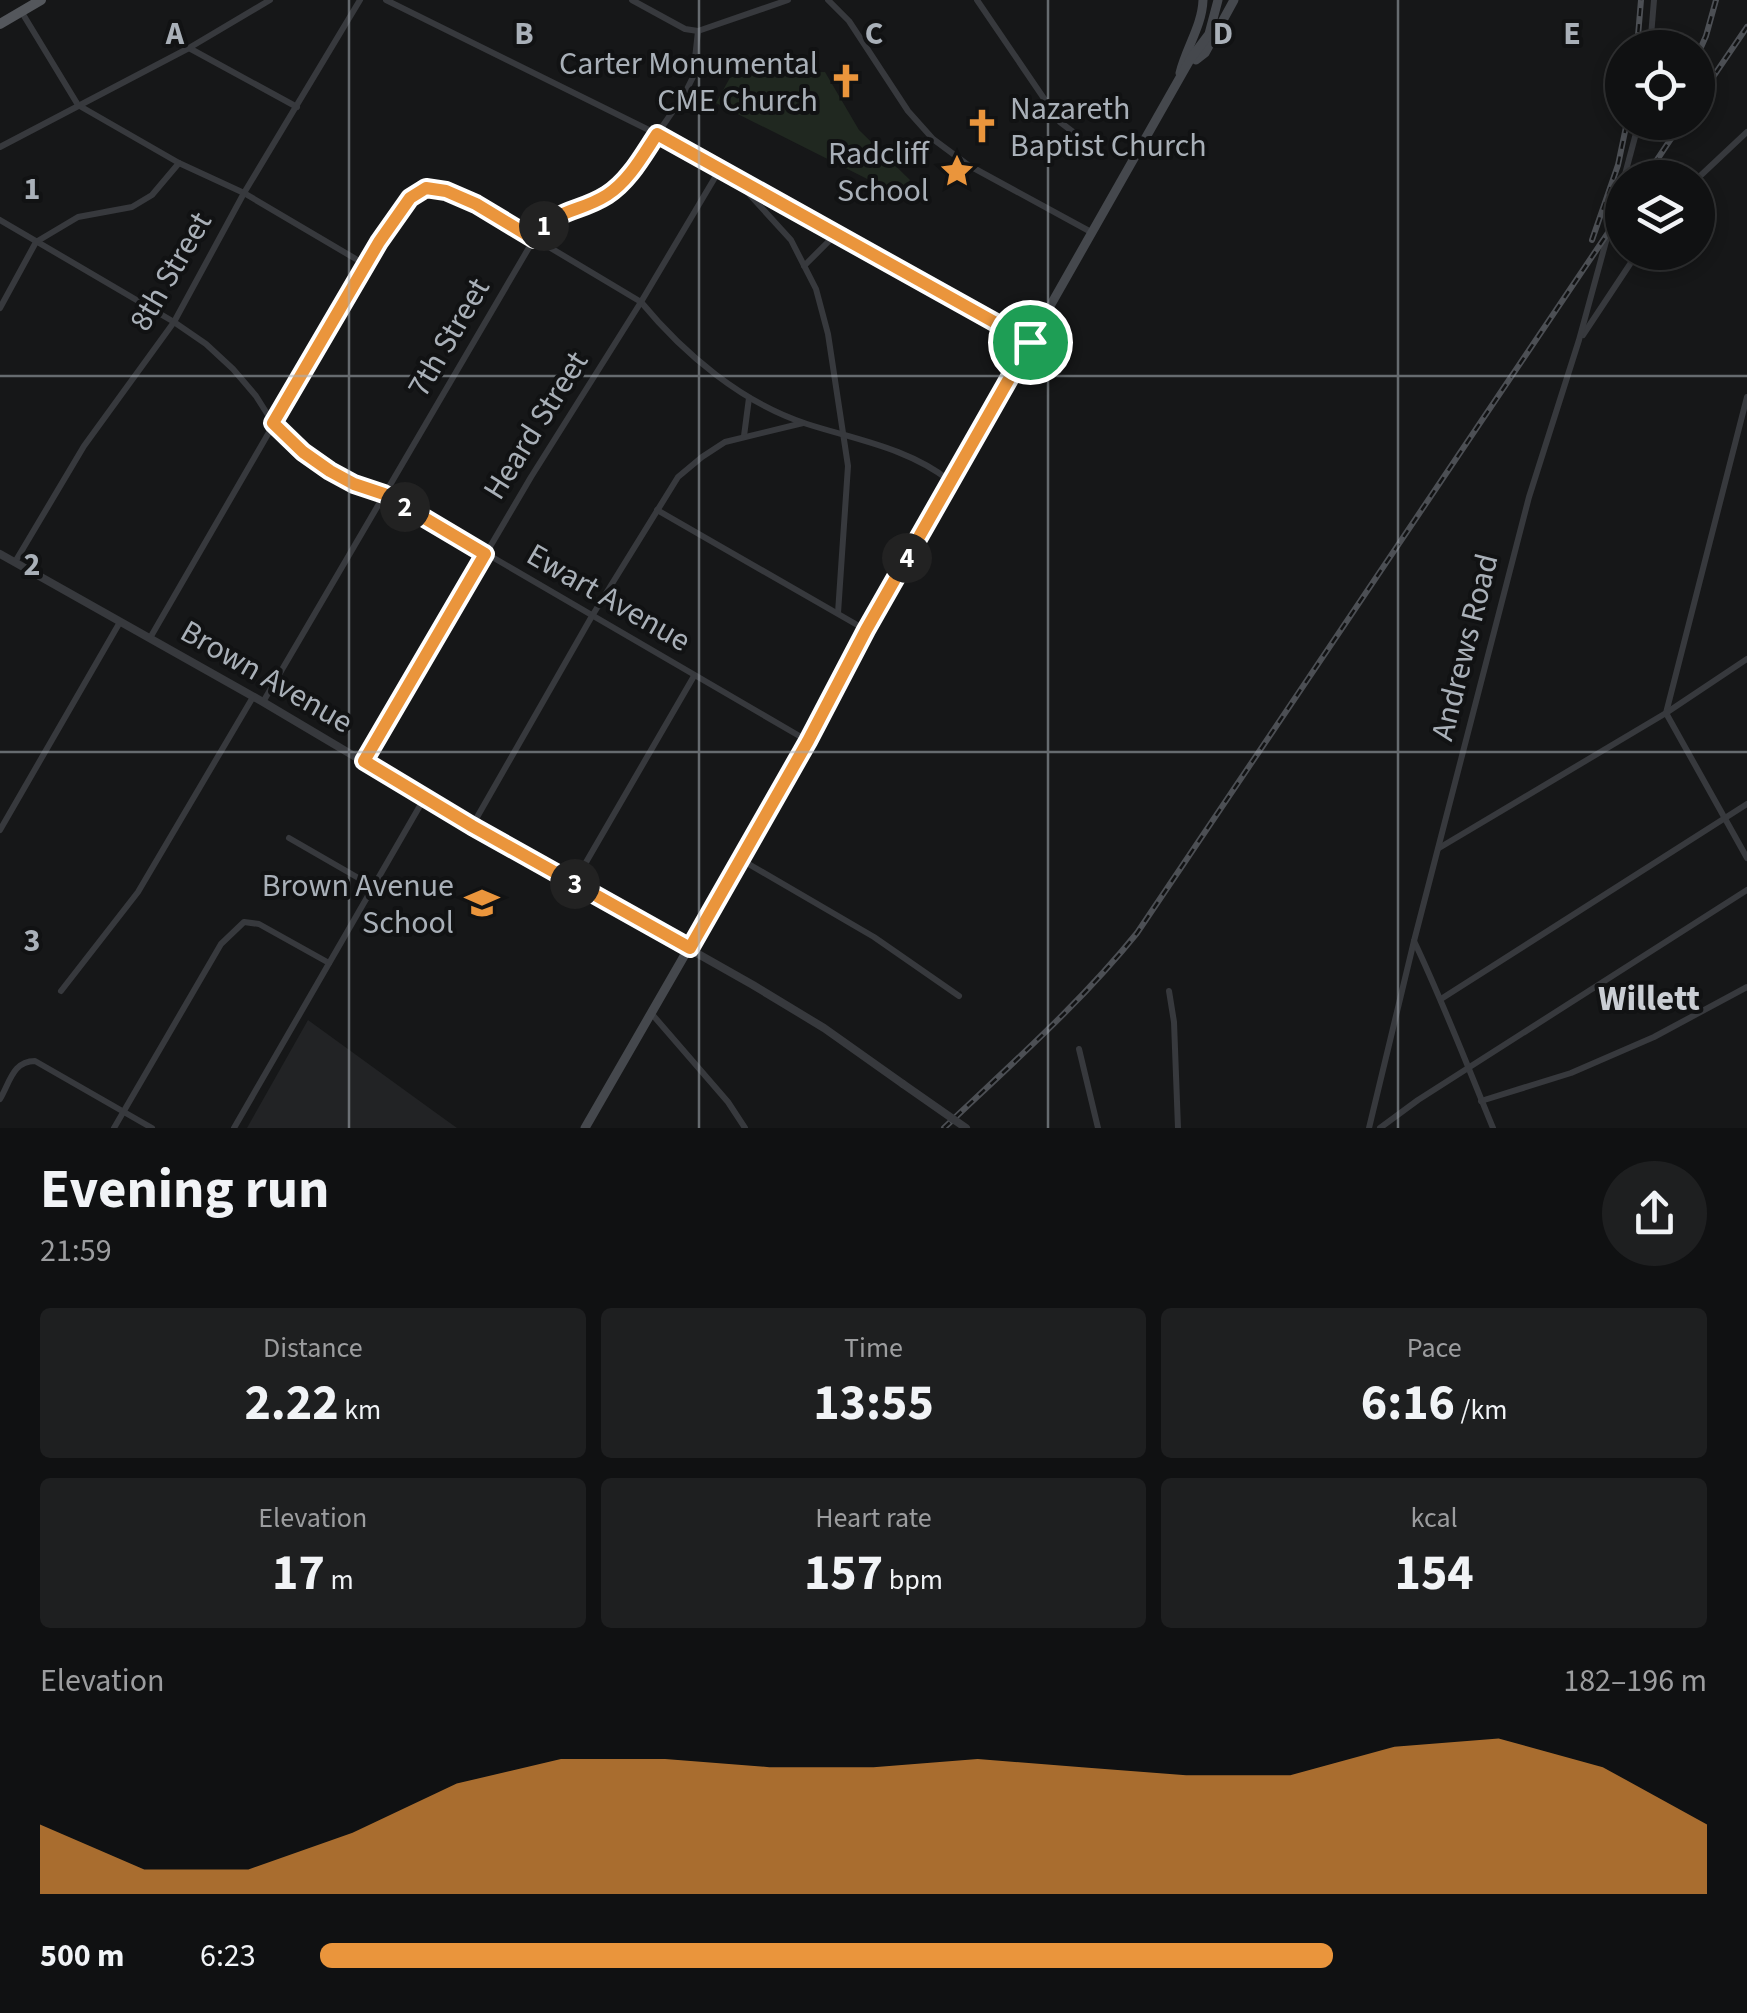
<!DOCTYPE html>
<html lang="en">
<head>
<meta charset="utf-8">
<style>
	:root { --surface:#101112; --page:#1e1f20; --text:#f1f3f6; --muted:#9c9d9f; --line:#303132; --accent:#ea953c }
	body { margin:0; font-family:"Source Sans 3",sans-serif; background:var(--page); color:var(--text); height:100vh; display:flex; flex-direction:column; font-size:38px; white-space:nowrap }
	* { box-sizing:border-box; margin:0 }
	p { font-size:32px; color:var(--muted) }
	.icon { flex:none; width:55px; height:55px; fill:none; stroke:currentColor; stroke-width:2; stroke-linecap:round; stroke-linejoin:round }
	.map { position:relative; height:1128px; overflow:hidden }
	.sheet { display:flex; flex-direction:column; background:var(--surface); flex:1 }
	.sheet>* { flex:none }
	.fabs { position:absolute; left:1605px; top:30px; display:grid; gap:20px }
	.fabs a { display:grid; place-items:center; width:110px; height:110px; border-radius:50%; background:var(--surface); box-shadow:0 5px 15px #0003,0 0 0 2px var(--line); font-size:50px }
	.pin { position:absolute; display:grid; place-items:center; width:85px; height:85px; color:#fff; margin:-42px; border:5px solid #fff; border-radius:50%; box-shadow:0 2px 10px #0007 }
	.km { position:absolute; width:50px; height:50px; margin:-25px; border-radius:50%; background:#222; color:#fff; font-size:28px; line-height:50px; text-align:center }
	.round { display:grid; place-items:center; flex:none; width:105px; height:105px; border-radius:52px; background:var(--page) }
	.summary { display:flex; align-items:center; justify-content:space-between; height:170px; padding:0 40px }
	h1 { font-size:55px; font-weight:700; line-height:75px }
	.metrics { display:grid; grid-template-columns:repeat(3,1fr); gap:15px; height:170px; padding:10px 40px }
	.metrics div { display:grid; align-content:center; border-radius:10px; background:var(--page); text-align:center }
	.metrics b { font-size:50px; font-weight:700 }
	.metrics small { font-size:28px; font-weight:400 }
	.metrics p { font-size:28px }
	.chart { height:280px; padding:20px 40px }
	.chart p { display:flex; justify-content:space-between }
	.chart svg { width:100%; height:180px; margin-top:10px; fill:var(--accent); opacity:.7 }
	ul { padding:0 40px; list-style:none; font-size:32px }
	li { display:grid; grid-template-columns:160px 120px 1fr; align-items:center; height:75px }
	li i { height:25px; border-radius:12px; background:var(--accent) }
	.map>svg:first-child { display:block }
</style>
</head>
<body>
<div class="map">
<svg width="1747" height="1128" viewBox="0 0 1747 1128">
	<rect width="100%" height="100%" fill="#161718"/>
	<polygon fill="#222325" points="308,1020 432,1110 457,1128 247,1128"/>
	<polygon fill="#202820" points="825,72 859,130 910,180 901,196 716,103 732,74"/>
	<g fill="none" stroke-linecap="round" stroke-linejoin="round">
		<g stroke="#37393d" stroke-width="6">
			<polyline points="386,0 657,134 1030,342"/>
			<polyline points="632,0 685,29 698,31"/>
			<polyline points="828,0 849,21 908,111 933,139 968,165 1091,232"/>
			<polyline points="977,0 1060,122 1077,135"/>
			<polyline points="21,11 78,105 179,163 244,193 366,265"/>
			<polyline points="698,31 788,0"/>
			<polyline points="189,48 297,107"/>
			<polyline points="1650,48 1654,0"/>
			<polyline points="0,147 189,48 270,0"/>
			<polyline points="1624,178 1639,122"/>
			<polyline points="1698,178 1747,132"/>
			<polyline points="739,183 791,240 816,289 828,334 848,466 838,613"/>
			<polyline points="0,220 174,322 206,344 233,369 256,396 273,423 303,452 354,484 384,494 808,741"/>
			<polyline points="804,266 837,233"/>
			<polyline points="0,308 36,242 78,217 132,207 152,195 179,163"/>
			<polyline points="1583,335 1638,252"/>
			<polyline points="1747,397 1666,713 1747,858"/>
			<polyline points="744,436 749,398"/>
			<polyline points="657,510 866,630"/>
			<polyline points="15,562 84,446 174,322 244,193 360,0"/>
			<path d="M150,638L379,242L410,198L426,188L446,191L477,204L641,302C684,354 742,403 807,424C857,440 908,448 950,481"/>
			<polyline points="263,702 534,239 546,222 607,196 621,184 633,169 684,95 693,77 698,31"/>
			<polyline points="364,761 531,477 641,302 720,169"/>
			<polyline points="472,826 592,616 678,477 702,457 725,442 803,423"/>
			<polyline points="0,830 120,622"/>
			<polyline points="289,838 374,887"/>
			<polyline points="1439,848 1666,713 1747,659"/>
			<polyline points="740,859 874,937 959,996"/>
			<polyline points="574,883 694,676"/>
			<path d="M1414,941C1443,1002 1467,1065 1493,1128"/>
			<polyline points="61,991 138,892 253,697"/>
			<polyline points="1169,991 1174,1022 1178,1128"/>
			<polyline points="1441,999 1747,804"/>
			<polyline points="651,1013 728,1102 745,1128"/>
			<polyline points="1079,1049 1098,1128"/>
			<path d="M0,1099C10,1082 13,1061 35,1061L152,1128"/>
			<polyline points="1481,1101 1571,1073 1654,1037 1747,987"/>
			<polyline points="114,1128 221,944 244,922 259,924 329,963"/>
			<polyline points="234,1128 425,797"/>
			<polyline points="1369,1128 1414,941 1529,497 1579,340 1622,183"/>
			<polyline points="1380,1128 1418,1100 1747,890"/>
		</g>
		<polyline stroke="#37393d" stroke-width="8" points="0,554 263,702 472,826 753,985 824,1028 903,1084"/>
		<g stroke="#45484d" stroke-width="9">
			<polyline points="1196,60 1205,53 1234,0"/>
			<path d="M1180,73C1186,48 1202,26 1203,0"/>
			<polyline points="585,1128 808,741 866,630 1191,58 1209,34 1218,0"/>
		</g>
		<polyline stroke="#54575c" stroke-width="10" points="0,24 41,0"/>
		<g stroke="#4c4f54" stroke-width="6">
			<g id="rail">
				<polyline points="1637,48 1641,0"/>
				<polyline points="1698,54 1706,36 1716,0"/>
				<polyline points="1698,99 1747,27"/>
				<polyline points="1645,178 1682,122"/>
				<polyline points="1592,240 1618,165 1627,122"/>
				<path d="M944,1128C1010,1065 1079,1005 1137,933L1622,212"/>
			</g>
		</g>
		<use href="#rail" stroke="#111213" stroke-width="2.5" stroke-dasharray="8" stroke-linecap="butt"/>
		<polyline stroke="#37393d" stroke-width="8" points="903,1084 966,1128"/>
	</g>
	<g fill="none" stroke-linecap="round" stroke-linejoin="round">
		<g stroke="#fff" stroke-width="20">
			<path id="route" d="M657,134L1030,342L866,630L808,741L690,948L472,826L364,761L485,554L384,494L354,484L330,471L303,452L273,423L379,242L410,198L426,188L446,191L476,204L534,239C558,206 577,214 607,195C629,181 643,155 657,134Z"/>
		</g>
		<use href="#route" stroke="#ea953c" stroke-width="12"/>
	</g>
	<path fill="none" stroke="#a9b0b8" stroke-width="2.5" stroke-opacity="0.55" d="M349,0V1128M699,0V1128M1048,0V1128M1398,0V1128M0,376H1747M0,752H1747"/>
	<defs>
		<g id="church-bare" transform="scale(2.7)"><path d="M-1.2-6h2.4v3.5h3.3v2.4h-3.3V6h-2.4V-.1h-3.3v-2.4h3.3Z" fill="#ea953c" stroke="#111213" stroke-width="2.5" paint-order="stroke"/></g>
		<g id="sight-bare" transform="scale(2.7)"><path d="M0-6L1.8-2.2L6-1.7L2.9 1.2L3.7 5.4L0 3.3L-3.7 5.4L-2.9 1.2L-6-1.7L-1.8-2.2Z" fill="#ea953c" stroke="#111213" stroke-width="2.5" paint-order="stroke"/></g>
		<g id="school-bare" transform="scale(2.7)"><path d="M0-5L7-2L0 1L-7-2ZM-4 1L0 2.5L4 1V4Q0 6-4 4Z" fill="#ea953c" stroke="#111213" stroke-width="2.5" paint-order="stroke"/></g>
	</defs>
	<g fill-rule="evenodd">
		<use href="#church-bare" x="846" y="81"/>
		<use href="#church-bare" x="982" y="126"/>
		<use href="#sight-bare" x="957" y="171"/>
		<use href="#school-bare" x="482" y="903"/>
	</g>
	<g text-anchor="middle" stroke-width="8" stroke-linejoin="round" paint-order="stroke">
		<g font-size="32" fill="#a9b0b8" stroke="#111213" text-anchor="end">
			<text x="818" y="74">Carter Monumental<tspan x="818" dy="37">CME Church</tspan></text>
			<text x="1010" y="119" text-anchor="start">Nazareth<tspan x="1010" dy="37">Baptist Church</tspan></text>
			<text x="929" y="164">Radcliff<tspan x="929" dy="37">School</tspan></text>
			<text x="454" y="896">Brown Avenue<tspan x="454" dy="37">School</tspan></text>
		</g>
		<g font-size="32" fill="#a9b0b8" stroke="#111213">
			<text transform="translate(170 271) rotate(-60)" y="11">8th Street</text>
			<text transform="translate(448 337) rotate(-60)" y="11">7th Street</text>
			<text transform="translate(535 425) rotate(-58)" y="11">Heard Street</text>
			<text transform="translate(609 597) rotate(30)" y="11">Ewart Avenue</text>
			<text transform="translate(1464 647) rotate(-76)" y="11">Andrews Road</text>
			<text transform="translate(267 676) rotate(30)" y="11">Brown Avenue</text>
		</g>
		<g font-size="35" font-weight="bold" fill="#caced4" stroke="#111213">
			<text x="1649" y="1010">Willett</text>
		</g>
	</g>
	<g font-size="32" text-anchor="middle" font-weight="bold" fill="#a9b0b8" stroke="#111213" stroke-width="8" stroke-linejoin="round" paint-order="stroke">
		<text x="175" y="44">A</text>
		<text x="524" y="44">B</text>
		<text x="874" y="44">C</text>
		<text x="1223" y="44">D</text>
		<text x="1572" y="44">E</text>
		<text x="32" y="199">1</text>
		<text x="32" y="575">2</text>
		<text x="32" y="951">3</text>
	</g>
</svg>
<div class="fabs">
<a><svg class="icon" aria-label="locate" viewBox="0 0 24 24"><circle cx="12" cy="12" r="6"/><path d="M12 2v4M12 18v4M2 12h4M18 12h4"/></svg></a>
<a><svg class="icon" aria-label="layers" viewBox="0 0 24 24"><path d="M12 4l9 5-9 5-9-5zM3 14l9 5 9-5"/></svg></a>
</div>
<div class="pin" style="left:1030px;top:342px;background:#1e9e55"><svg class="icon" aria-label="arrive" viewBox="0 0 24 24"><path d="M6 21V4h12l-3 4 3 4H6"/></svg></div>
<b class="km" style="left:544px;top:226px">1</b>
<b class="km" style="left:405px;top:507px">2</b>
<b class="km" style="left:575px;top:884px">3</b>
<b class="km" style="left:907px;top:558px">4</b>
</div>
<section class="sheet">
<div class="summary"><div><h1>Evening run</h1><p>21:59</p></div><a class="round"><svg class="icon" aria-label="share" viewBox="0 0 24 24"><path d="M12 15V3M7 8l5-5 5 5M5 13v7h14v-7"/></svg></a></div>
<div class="metrics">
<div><p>Distance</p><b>2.22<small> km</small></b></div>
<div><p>Time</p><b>13:55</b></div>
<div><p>Pace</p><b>6:16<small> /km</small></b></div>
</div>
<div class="metrics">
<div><p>Elevation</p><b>17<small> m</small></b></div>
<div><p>Heart rate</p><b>157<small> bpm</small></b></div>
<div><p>kcal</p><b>154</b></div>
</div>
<div class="chart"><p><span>Elevation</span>182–196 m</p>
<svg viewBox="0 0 160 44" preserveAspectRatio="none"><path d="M0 44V27L10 38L20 38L30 29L40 17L50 11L60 11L70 13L80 13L90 11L100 13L110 15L120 15L130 8L140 6L150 13L160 27V44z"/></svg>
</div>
<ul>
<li><b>500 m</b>6:23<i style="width:73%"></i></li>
</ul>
</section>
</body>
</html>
